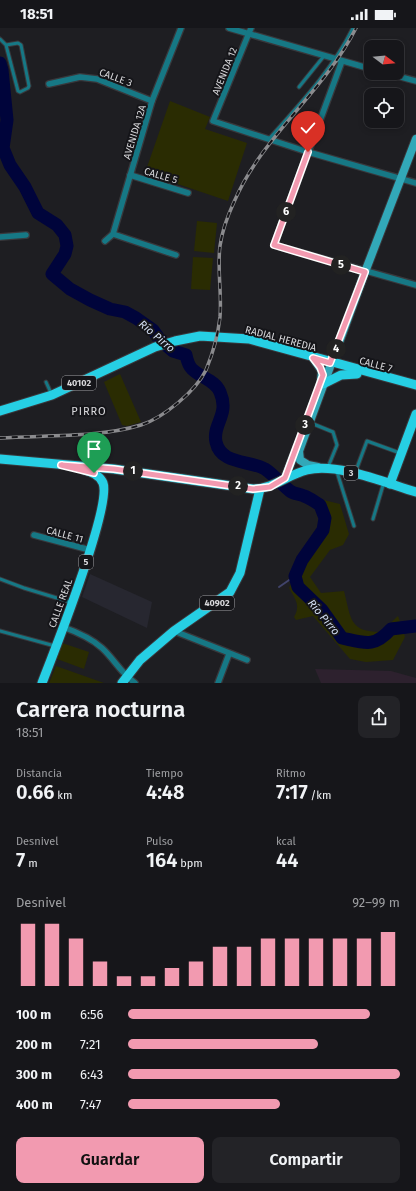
<!DOCTYPE html>
<html lang="es">
<head>
<meta charset="utf-8">
<style>
	:root { --surface:#16161a; --page:#232327; --text:#f1f3f6; --muted:#9e9fa2; --line:#353539; --accent:#f29ab0 }
	body { margin:0; font-family:"Fira Sans",sans-serif; background:var(--page); color:var(--text); height:100vh; display:flex; flex-direction:column; font-size:15px; white-space:nowrap }
	* { box-sizing:border-box; margin:0 }
	p { font-size:13px; color:var(--muted) }
	.icon { flex:none; width:22px; height:22px; fill:none; stroke:currentColor; stroke-width:2; stroke-linecap:round; stroke-linejoin:round }
	.map { position:relative; height:655px; overflow:hidden }
	.drawer { display:flex; flex-direction:column; background:var(--surface); flex:1 }
	.drawer>* { flex:none }
	.needle { width:26px; rotate:106deg }
	.fabs { position:absolute; left:364px; top:12px; display:grid; gap:8px }
	.fabs a { display:grid; place-items:center; width:40px; height:40px; border-radius:8px; background:var(--surface); box-shadow:0 2px 6px #0003,0 0 0 1px var(--line); font-size:20px }
	.pin { position:absolute; display:grid; place-items:center; width:34px; height:34px; color:#fff; margin:-41px -17px; border-radius:50% 50% 50% 0; rotate:-45deg; box-shadow:0 0 4px #0007 }
	.pin .icon { rotate:45deg }
	.km { position:absolute; width:20px; height:20px; margin:-10px; border-radius:50%; background:#222; color:#fff; font-size:11px; line-height:20px; text-align:center }
	.round { display:grid; place-items:center; flex:none; width:42px; height:42px; border-radius:8px; background:var(--page) }
	.summary { display:flex; align-items:center; justify-content:space-between; height:68px; padding:0 16px }
	h1 { font-size:22px; font-weight:600; line-height:30px }
	.metrics { display:grid; grid-template-columns:repeat(3,1fr); gap:6px; height:68px; padding:4px 16px }
	.metrics div { display:grid; align-content:center }
	.metrics b { font-size:20px; font-weight:600 }
	.metrics small { font-size:11px; font-weight:400 }
	.metrics p { font-size:11px }
	.chart { height:112px; padding:8px 16px }
	.chart p { display:flex; justify-content:space-between }
	.chart svg { width:100%; height:72px; margin-top:4px; stroke:var(--accent); stroke-width:6 }
	.button { display:flex; gap:8px; margin-top:auto; padding:8px 16px }
	.button a { flex:1; height:46px; border-radius:8px; background:var(--accent); color:#111; font-size:16px; font-weight:600; line-height:46px; text-align:center }
	.button a+a { background:var(--page); color:var(--text) }
	ul { padding:0 16px; list-style:none; font-size:13px }
	li { display:grid; grid-template-columns:64px 48px 1fr; align-items:center; height:30px }
	li i { height:10px; border-radius:5px; background:var(--accent) }
	.status { display:flex; justify-content:space-between; align-items:center; height:28px; padding:0 20px; background:var(--surface); direction:ltr }
	.status svg { height:11px; fill:currentColor }
	.map>svg:first-child { display:block }
</style>
</head>
<body>
<div class="status"><b>18:51</b><svg viewBox="0 0 49 12"><path d="M0 12V9h3v3zM5 12V6h3v6zM10 12V3h3v9zM15 12V0h3v12zM26 1h20v11H26zM47 4h2v5h-2z"/></svg></div>
<div class="map">
<svg width="416" height="655" viewBox="0 0 416 655">
	<rect width="100%" height="100%" fill="#1e1e22"/>
	<polygon fill="#272730" points="90,546 152,574 147,600 82,569"/>
	<polygon fill="#2d212e" points="315,641 391,643 416,650 416,655 321,655"/>
	<g fill="#2a2c02">
		<polygon points="170,73 210,89 205,101 247,115 228,173 145,145"/>
		<polygon points="197,193 217,195 214,225 194,223"/>
		<polygon points="193,229 213,230 210,262 191,261"/>
		<polygon points="120,346 141,394 127,398 122,397 104,354"/>
		<path d="M303,467L340,476L349,506L343,517L330,522L310,549L321,565L344,563C351,590 349,604 381,604L398,588L405,609L393,632L366,634L350,631L313,588L296,592L294,589C301,577 295,571 289,560C294,551 297,540 303,531C317,510 330,504 320,477Z"/>
		<polygon points="62,615 89,624 84,641 57,631"/>
		<polygon points="56,638 104,655 49,655"/>
	</g>
	<g fill="none" stroke-linecap="round" stroke-linejoin="round">
		<polyline stroke="#41446b" stroke-width="2" points="279,559 295,548"/>
		<path stroke="#00043b" stroke-width="13" d="M0,35L2,42L7,92L3,120L10,137L25,159L38,185L57,197L65,207L67,218L65,226L52,246L70,261L90,272L110,281L125,284L136,290L153,302L160,312L173,323L186,327C187,332 189,338 192,341C201,350 215,352 220,364C230,387 212,396 216,414C221,437 250,432 265,441C274,447 281,456 290,463C294,466 300,466 304,468C310,470 315,474 320,477L325,490L323,502L302,532L295,548L298,559L322,582L342,610C365,615 374,620 391,601L416,598"/>
		<g stroke="#38383c" stroke-width="5">
			<g id="lane">
				<polyline points="0,11 6,17 18,63 20,64 28,60 29,58 21,17 18,15 6,17"/>
				<polyline points="299,59 324,28"/>
				<path d="M269,111C299,77 333,41 353,0"/>
				<polyline points="46,354 51,365"/>
				<polyline points="311,395 333,404 337,417 328,439"/>
				<polyline points="337,444 354,498"/>
				<polyline points="355,445 367,413 400,425"/>
				<polyline points="373,491 384,454"/>
				<polyline points="0,551 24,560 70,574"/>
				<polyline points="0,603 55,618"/>
			</g>
		</g>
		<g stroke="#38383c" stroke-width="8">
			<g id="street">
				<polyline points="229,0 371,41"/>
				<polyline points="251,0 213,93 308,124 416,155"/>
				<polyline points="342,33 274,217 416,257"/>
				<polyline points="386,45 416,53"/>
				<polyline points="49,56 80,49 97,51 152,73"/>
				<polyline points="130,147 188,165"/>
				<polyline points="113,206 176,227"/>
				<polyline points="0,209 26,207"/>
				<polyline points="105,213 113,206 152,73 181,0"/>
				<polyline points="34,507 90,522"/>
				<path d="M63,599C77,604 91,610 102,620C114,631 121,645 135,655"/>
				<polyline points="174,603 247,632"/>
				<polyline points="218,655 229,626"/>
			</g>
		</g>
		<g stroke="#38383c" stroke-width="10">
			<g id="secondary">
				<polyline points="313,330 322,343 321,352"/>
				<polyline points="318,439 308,437 300,432 299,423 365,244 416,111"/>
				<polyline points="285,450 297,419"/>
			</g>
		</g>
		<g stroke="#38383c" stroke-width="11">
			<g id="primary">
				<polyline points="323,356 341,347 357,346"/>
				<polyline points="0,383 52,367 155,319 175,313 200,308 249,311 416,357"/>
				<path d="M0,431L114,441L253,461C273,461 287,447 307,442C336,434 386,455 416,464"/>
				<polyline points="390,456 416,386"/>
				<path d="M42,655C54,624 112,478 103,455C100,447 92,444 84,442"/>
				<polyline points="122,655 140,632 174,603 230,564 240,545 260,461"/>
			</g>
		</g>
		<use href="#lane" stroke="#167885" stroke-width="3"/>
		<use href="#street" stroke="#167885" stroke-width="5.5"/>
		<use href="#secondary" stroke="#32a8b8" stroke-width="8"/>
		<use href="#primary" stroke="#26cfe4" stroke-width="9"/>
		<g stroke="#8b8b8e" stroke-width="3.5">
			<path id="rail" d="M0,410C45,407 98,410 141,397C163,390 196,363 206,342C213,325 218,307 220,289C222,265 217,241 220,218C222,203 228,187 234,174C262,108 324,64 356,0"/>
		</g>
		<use href="#rail" stroke="#151519" stroke-width="2" stroke-dasharray="6" stroke-linecap="butt"/>
	</g>
	<g fill="none" stroke-linecap="round" stroke-linejoin="round">
		<g stroke="#fff" stroke-width="8">
			<polyline id="route" points="94,445 61,437 114,441 253,461 270,459 285,450 323,347 320,339 313,330 330,335 365,244 274,217 308,124"/>
		</g>
		<use href="#route" stroke="#f29ab0" stroke-width="5"/>
	</g>
	<g text-anchor="middle" stroke-width="4" stroke-linejoin="round" paint-order="stroke">
		<g fill="#151519" stroke="#9e9ea2" stroke-width="1">
			<rect x="62" y="348" width="34" height="14" rx="3"/>
			<rect x="344" y="438" width="14" height="14" rx="3"/>
			<rect x="79" y="527" width="14" height="14" rx="3"/>
			<rect x="200" y="568" width="34" height="14" rx="3"/>
		</g>
		<g font-size="9" font-weight="bold" fill="#d9d9dc">
			<text x="79" y="358">40102</text>
			<text x="351" y="448">3</text>
			<text x="86" y="537">5</text>
			<text x="217" y="578">40902</text>
		</g>
		<g font-size="10" fill="#d9d9dc" stroke="#151519">
			<text transform="translate(224 43) rotate(-68)" y="4">AVENIDA 12</text>
			<text transform="translate(116 49) rotate(20)" y="4">CALLE 3</text>
			<text transform="translate(134 104) rotate(-73)" y="4">AVENIDA 12A</text>
			<text transform="translate(161 147) rotate(16)" y="4">CALLE 5</text>
			<text transform="translate(281 310) rotate(15)" y="4">RADIAL HEREDIA</text>
			<text transform="translate(376 336) rotate(15)" y="4">CALLE 7</text>
			<text transform="translate(65 506) rotate(15)" y="4">CALLE 11</text>
			<text transform="translate(60 575) rotate(-70)" y="4">CALLE REAL</text>
		</g>
		<g font-size="11" font-style="italic" fill="#d4dff4" stroke="#151519">
			<text transform="translate(157 308) rotate(40)" y="4">Río Pirro</text>
			<text transform="translate(324 589) rotate(50)" y="4">Río Pirro</text>
		</g>
		<g font-size="11" letter-spacing="1" fill="#d9d9dc" stroke="#151519">
			<text x="89" y="387">PIRRO</text>
		</g>
	</g>
</svg>
<div class="fabs">
<a><svg class="needle" viewBox="-14 -14 28 28"><path d="M0-13l5 13h-10z" fill="#e53935"/><path d="M0 13l5-13h-10z" fill="#9e9fa2"/></svg></a>
<a><svg class="icon" aria-label="locate" viewBox="0 0 24 24"><circle cx="12" cy="12" r="6"/><path d="M12 2v4M12 18v4M2 12h4M18 12h4"/></svg></a>
</div>
<div class="pin" style="left:94px;top:445px;background:#1e9e55"><svg class="icon" aria-label="arrive" viewBox="0 0 24 24"><path d="M6 21V4h12l-3 4 3 4H6"/></svg></div>
<div class="pin" style="left:308px;top:124px;background:#d93025"><svg class="icon" aria-label="check" viewBox="0 0 24 24"><path d="M5 12l5 5 9-10"/></svg></div>
<b class="km" style="left:133px;top:443px">1</b>
<b class="km" style="left:238px;top:458px">2</b>
<b class="km" style="left:305px;top:397px">3</b>
<b class="km" style="left:336px;top:321px">4</b>
<b class="km" style="left:341px;top:237px">5</b>
<b class="km" style="left:286px;top:184px">6</b>
</div>
<section class="drawer">
<div class="summary"><div><h1>Carrera nocturna</h1><p>18:51</p></div><a class="round"><svg class="icon" aria-label="share" viewBox="0 0 24 24"><path d="M12 15V3M7 8l5-5 5 5M5 13v7h14v-7"/></svg></a></div>
<div class="metrics">
<div><p>Distancia</p><b>0.66<small> km</small></b></div>
<div><p>Tiempo</p><b>4:48</b></div>
<div><p>Ritmo</p><b>7:17<small> /km</small></b></div>
</div>
<div class="metrics">
<div><p>Desnivel</p><b>7<small> m</small></b></div>
<div><p>Pulso</p><b>164<small> bpm</small></b></div>
<div><p>kcal</p><b>44</b></div>
</div>
<div class="chart"><p><span>Desnivel</span>92–99 m</p>
<svg viewBox="0 0 160 44" preserveAspectRatio="none"><path d="M5 44V6M15 44V6M25 44V15M35 44V29M45 44V38M55 44V38M65 44V33M75 44V29M85 44V20M95 44V20M105 44V15M115 44V15M125 44V15M135 44V15M145 44V15M155 44V11"/></svg>
</div>
<ul>
<li><b>100 m</b>6:56<i style="width:89%"></i></li>
<li><b>200 m</b>7:21<i style="width:70%"></i></li>
<li><b>300 m</b>6:43<i style="width:100%"></i></li>
<li><b>400 m</b>7:47<i style="width:56%"></i></li>
</ul>
<div class="button"><a>Guardar</a><a>Compartir</a></div>
</section>
</body>
</html>
